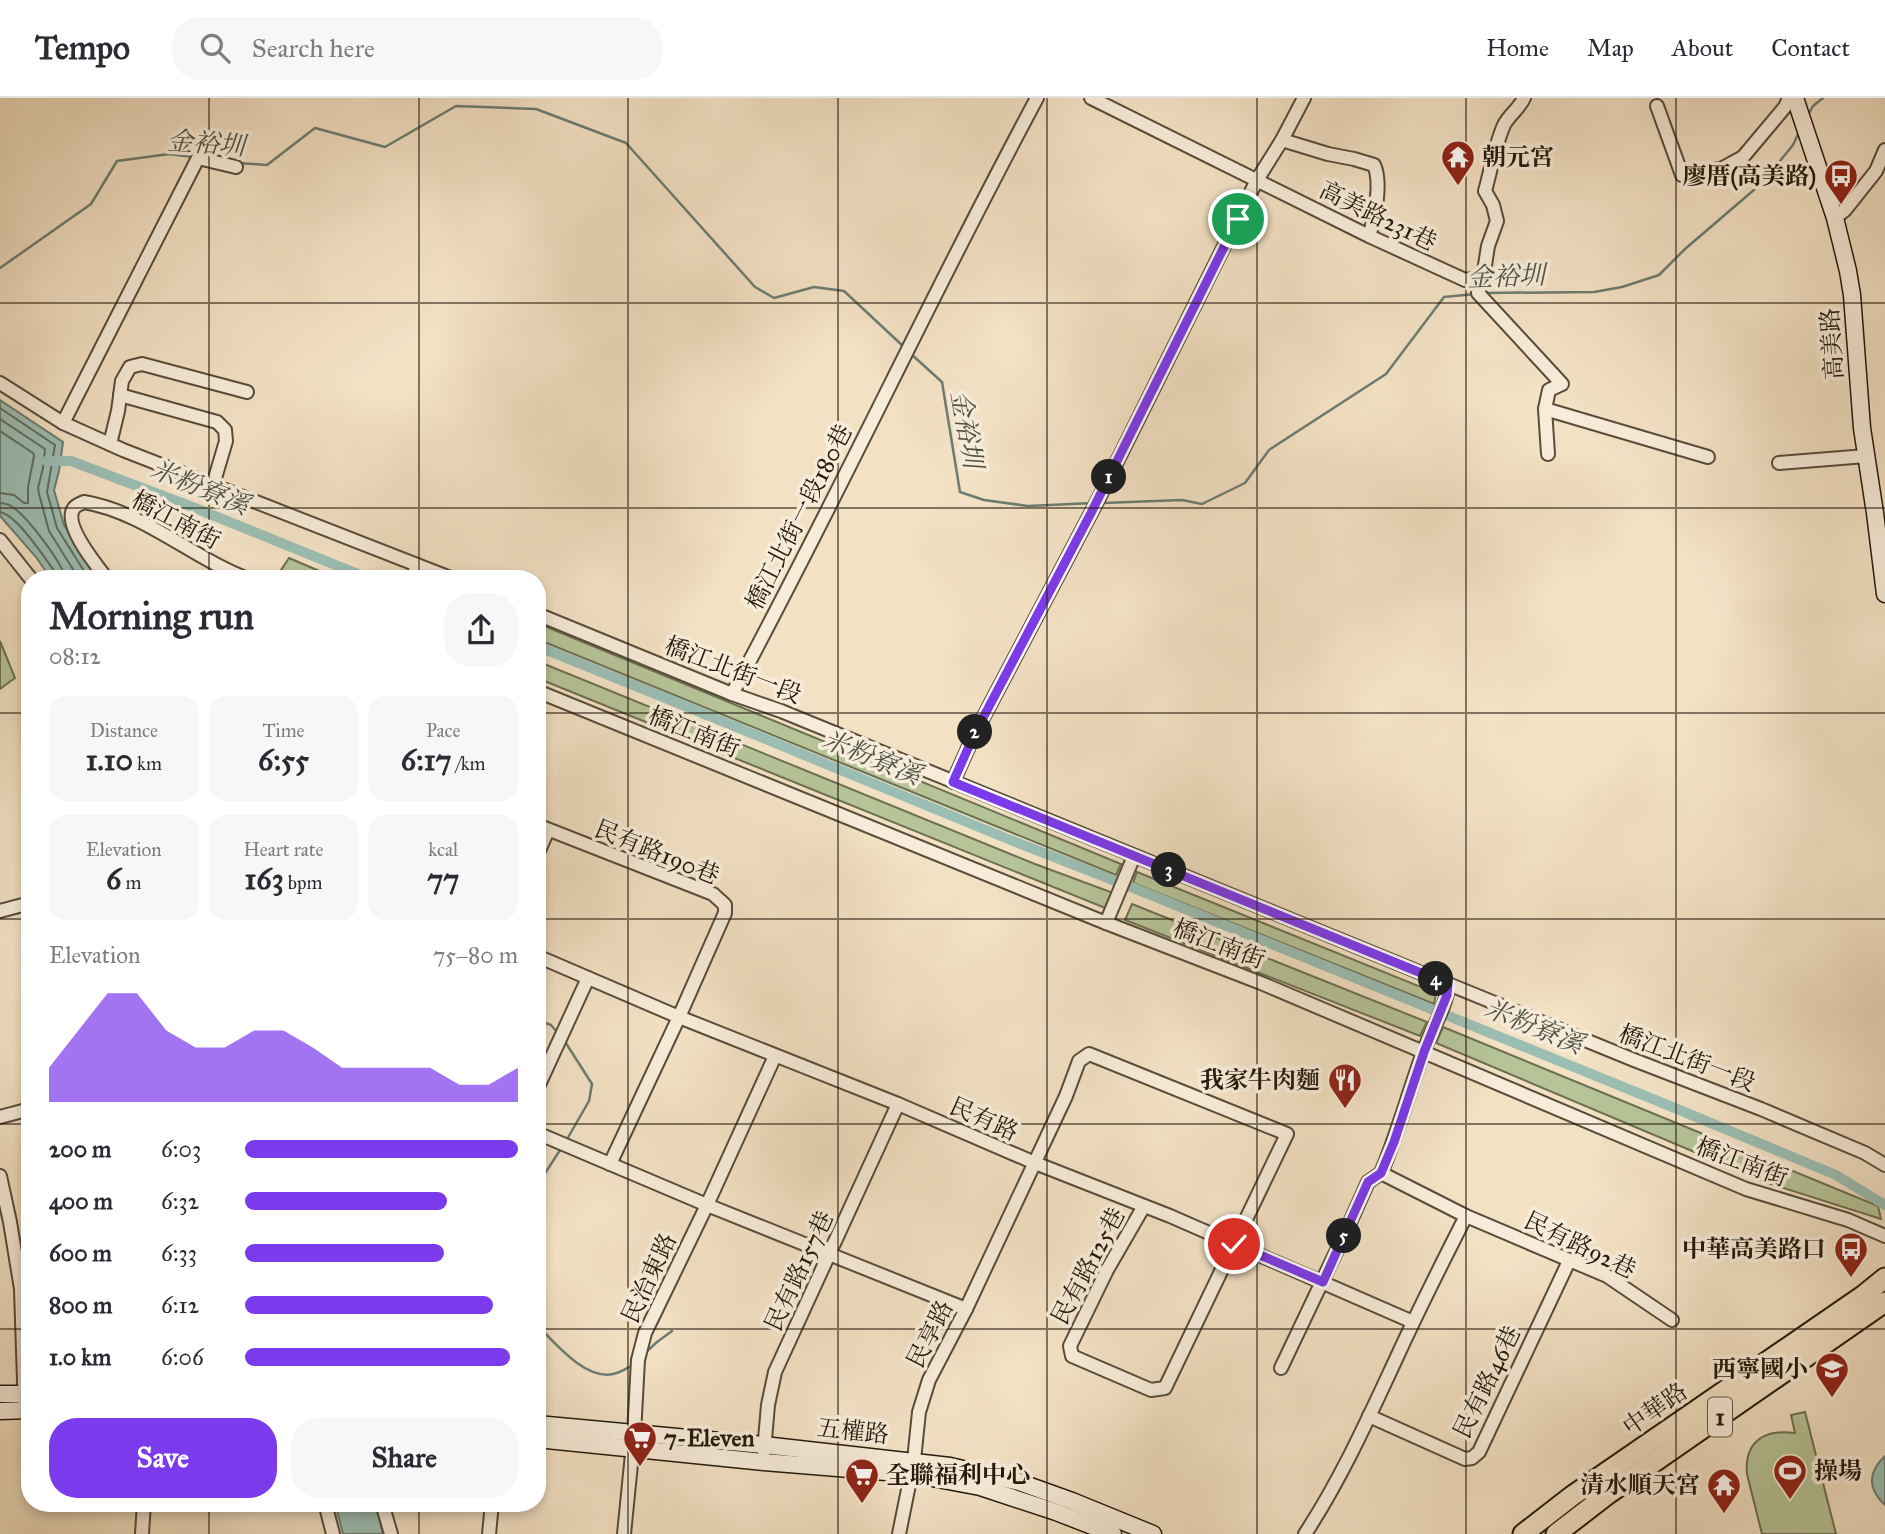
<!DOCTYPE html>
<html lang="en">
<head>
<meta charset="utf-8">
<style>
	:root { --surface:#fff; --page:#f7f7f7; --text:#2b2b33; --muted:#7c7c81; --line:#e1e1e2; --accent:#7c3aed }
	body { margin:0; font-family:"IM FELL Great Primer","Noto Serif TC",serif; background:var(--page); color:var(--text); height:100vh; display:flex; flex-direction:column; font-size:26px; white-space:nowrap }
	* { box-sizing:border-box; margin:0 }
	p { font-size:23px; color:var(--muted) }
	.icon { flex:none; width:38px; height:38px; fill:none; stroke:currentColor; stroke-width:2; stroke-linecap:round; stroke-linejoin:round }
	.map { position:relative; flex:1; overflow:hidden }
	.drawer { position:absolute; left:21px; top:472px; width:525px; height:942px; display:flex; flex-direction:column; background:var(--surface); border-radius:28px; box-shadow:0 4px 10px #0003 }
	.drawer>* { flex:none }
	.pin { position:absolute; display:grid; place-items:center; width:60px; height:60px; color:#fff; margin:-30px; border:4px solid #fff; border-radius:50%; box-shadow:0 2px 7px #0007 }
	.km { position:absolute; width:35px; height:35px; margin:-18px; border-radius:50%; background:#222; color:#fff; font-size:19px; line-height:35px; text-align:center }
	.round { display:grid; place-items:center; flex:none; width:74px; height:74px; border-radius:28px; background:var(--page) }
	.head { display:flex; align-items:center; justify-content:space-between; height:119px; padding:0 28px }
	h1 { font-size:38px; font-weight:700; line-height:52px }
	.figures { display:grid; grid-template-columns:repeat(3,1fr); gap:10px; height:119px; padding:7px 28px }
	.figures div { display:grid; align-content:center; border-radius:18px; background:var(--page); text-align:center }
	.figures b { font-size:30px; font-weight:700 }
	.figures small { font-size:19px; font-weight:400 }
	.figures p { font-size:19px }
	.chart { height:196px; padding:14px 28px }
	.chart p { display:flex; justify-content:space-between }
	.chart svg { width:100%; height:126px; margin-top:7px; fill:var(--accent); opacity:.7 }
	.action { display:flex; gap:14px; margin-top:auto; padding:14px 28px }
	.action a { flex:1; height:80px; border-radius:28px; background:var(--accent); color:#fff; font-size:28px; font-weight:700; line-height:80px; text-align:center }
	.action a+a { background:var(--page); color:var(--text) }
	ul { padding:0 28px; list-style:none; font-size:23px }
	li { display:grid; grid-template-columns:112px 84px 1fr; align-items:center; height:52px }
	li i { height:18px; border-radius:9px; background:var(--accent) }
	header { display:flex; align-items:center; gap:42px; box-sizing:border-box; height:98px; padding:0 35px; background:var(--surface); border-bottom:2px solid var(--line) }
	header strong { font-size:33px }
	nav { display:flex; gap:38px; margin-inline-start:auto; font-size:24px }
	.search { width:490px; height:63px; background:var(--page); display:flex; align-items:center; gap:18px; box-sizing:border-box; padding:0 24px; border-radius:28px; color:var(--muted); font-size:26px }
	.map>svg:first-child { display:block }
</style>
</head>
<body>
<header>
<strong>Tempo</strong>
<div class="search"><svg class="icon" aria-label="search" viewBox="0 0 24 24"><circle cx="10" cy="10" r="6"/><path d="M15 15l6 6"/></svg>Search here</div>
<nav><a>Home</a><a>Map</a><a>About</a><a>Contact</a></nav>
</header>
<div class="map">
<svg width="1885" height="1436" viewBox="0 0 1885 1436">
	<rect width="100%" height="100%" fill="#f3e1c4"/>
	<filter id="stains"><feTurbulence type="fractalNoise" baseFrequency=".00286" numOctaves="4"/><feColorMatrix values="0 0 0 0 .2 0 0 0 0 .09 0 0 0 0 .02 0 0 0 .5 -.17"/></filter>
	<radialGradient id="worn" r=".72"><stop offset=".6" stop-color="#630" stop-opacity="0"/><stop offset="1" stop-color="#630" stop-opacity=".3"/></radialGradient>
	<g fill="#b6c498" stroke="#6d6f52" stroke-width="2">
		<polygon points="289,460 338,481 302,481 281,472"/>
		<polygon points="537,525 1121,766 1116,777 537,541"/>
		<polygon points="0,543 15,580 0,591"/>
		<polygon points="537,563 1035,766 1116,796 1110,812 537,580"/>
		<polygon points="1137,774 1436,895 1434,906 1133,785"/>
		<polygon points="1132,806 1427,924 1420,938 1125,822"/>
		<polygon points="1443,929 1878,1108 1881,1121 1768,1085 1436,945"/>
		<path d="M1805,1314L1836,1436H1762L1747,1376C1744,1343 1765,1331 1795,1335L1791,1317Z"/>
	</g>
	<g fill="#9bbeb4" stroke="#6b7c71" stroke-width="2">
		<polygon points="0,302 63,344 59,373 54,392 64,427 97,481 51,481 36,459 0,418"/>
		<path d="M1885,1358V1407C1867,1391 1868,1374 1885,1358Z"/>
		<polygon points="335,1405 375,1405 383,1436 343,1436"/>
	</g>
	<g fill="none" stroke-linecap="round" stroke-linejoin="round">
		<g stroke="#606c60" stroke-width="2">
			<polyline points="0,310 55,347 47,394 57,430 89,481"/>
			<polyline points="0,321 45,351 43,370 38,390 39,396 49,433 79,481"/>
			<polyline points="0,333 33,355 34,358 28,389 28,405 24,405 14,397 0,395"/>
			<path d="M0,405C5,406 7,405 11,408C25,416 64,466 65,481"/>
			<path d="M0,414C17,417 44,459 55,474L56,481"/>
		</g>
		<g stroke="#6b7c71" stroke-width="2.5">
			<polyline points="1807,19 1813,8 1823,0"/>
			<polyline points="239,65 267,67 315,30 385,49 456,8 536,11 626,45 755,189 774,200 814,189 844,193 904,249"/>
			<polyline points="0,170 91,106 117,63 169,56 194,59"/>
			<polyline points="1485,195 1594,194 1622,189 1659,177 1685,151 1762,85 1793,47 1799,34"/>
			<polyline points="911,256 942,284 960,394 984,402 1028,408 1093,405"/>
			<polyline points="1103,405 1182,402 1202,406 1245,385 1269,352 1386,276 1444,199 1475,196"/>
			<polyline points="537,922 551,927 557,934"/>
			<polyline points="564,942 592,986 589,1003 566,1043"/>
			<polyline points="537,1102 544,1077 562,1049"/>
			<path d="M537,1227C555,1245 585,1282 613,1276C620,1275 627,1270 633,1267"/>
			<polyline points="645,1255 657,1244 672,1233"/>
		</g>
		<g stroke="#9bbeb4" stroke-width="10">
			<polyline points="46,363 71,363 195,410 370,481"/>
			<polyline points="537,548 695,612 1008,741 1141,793 1665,1006 1836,1077 1885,1107"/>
		</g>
		<g stroke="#584c3a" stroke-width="16">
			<g id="street">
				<polyline points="1091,0 1369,138 1465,182 1483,180"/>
				<path d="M1524,0C1519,11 1509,17 1504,27C1495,47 1491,72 1485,93L1493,107L1497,123L1488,148L1483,180L1478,195L1562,286L1549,292L1545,311L1548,356"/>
				<polyline points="1657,8 1682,77 1721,71 1743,59 1785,9 1789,0"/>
				<path d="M1282,42L1328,56L1354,61L1374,67C1382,84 1375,120 1369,138"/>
				<polyline points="1835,120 1845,112 1876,73 1885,52"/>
				<polyline points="0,285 63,325 123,352 453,481"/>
				<polyline points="120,297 217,324 225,332 226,343 213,387"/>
				<polyline points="1545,311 1708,359"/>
				<polyline points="63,325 198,60 236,69"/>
				<polyline points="110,346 118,313 122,283 130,269 142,266 247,294"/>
				<polyline points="1779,365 1866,358"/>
				<polyline points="0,442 31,481"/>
				<path d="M107,481C97,468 62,426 74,410C76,407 80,406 84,404C144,414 192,460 248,481"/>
				<polyline points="412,481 417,467"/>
				<polyline points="537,516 732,596 781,613 1634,962 1761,1011 1865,1055 1885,1067"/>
				<polyline points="537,593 1106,825 1261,885 1746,1091 1848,1122 1885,1138"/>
				<path d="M732,596C838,400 931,197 1037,0"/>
				<polyline points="953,684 974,637 1099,400 1257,82 1282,42 1304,0"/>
				<polyline points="537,727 713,796 725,807 725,815 679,919 610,1066"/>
				<polyline points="537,757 548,732"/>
				<polyline points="0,813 30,805"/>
				<polyline points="1106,825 1134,758"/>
				<polyline points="537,858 679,919 898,1006 1035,1065 1170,1118 1413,1224"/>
				<polyline points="537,991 588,880"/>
				<polyline points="0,1019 30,1011"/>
				<polyline points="537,1035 707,1107 966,1211"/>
				<polyline points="1381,1075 1466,1118 1607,1178 1672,1222"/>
				<path d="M1381,1075C1398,1035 1409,993 1424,952C1431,933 1448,906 1448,886"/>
				<polyline points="0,1078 10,1124 21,1191 25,1313"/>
				<polyline points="1281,1270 1348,1129 1368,1084 1381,1075"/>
				<polyline points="1369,1318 1465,1361 1472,1360 1479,1354 1569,1163"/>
				<polyline points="764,1353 768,1307 775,1274 898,1006"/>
				<polyline points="325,1405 333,1436"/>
				<polyline points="382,1405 391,1436"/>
				<polyline points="142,1436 144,1405"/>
				<polyline points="489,1436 492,1405"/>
				<polyline points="624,1436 634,1336 638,1262 645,1235 707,1107 775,958"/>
				<polyline points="899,1436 914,1362 919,1314 929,1282 966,1211 1066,998 1079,963 1089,956 1287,1036 1165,1290 1151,1292 1072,1258 1070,1248 1107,1172 1144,1108"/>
				<path d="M1305,1436C1341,1381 1368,1321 1396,1261C1418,1213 1442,1165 1466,1118"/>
			</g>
		</g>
		<g stroke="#241a0c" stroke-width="19">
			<g id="secondary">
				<polyline points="1795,0 1835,120 1848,173 1852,197 1862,330 1875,415 1885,496"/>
				<polyline points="0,1296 30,1296"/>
				<polyline points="0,1313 30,1312"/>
				<polyline points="537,1326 764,1347 950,1368 1019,1384 1072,1403 1153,1436"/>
				<polyline points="537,1341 764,1364 911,1376 980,1389 1056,1414 1113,1436"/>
			</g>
		</g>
		<g stroke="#241a0c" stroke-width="23">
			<g id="primary">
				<polyline points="1523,1436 1572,1398 1864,1197 1885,1180"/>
				<polyline points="1556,1436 1608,1396 1885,1204"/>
			</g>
		</g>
		<use href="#street" stroke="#f7ecd9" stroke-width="12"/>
		<use href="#secondary" stroke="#f7ecd9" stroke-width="16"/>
		<use href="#primary" stroke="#f3e1c4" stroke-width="19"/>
	</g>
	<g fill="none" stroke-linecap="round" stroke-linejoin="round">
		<g stroke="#fff" stroke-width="14">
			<polyline id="route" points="1234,1146 1323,1184 1368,1084 1381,1075 1394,1044 1424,954 1447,897 1448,886 953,684 974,637 1091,415 1238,121"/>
		</g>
		<use href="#route" stroke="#7c3aed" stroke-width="9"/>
	</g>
	<path fill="none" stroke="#241a0c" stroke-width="2" stroke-opacity="0.55" d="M209,0V481M419,0V481M628,0V1436M838,0V1436M1047,0V1436M1257,0V1436M1466,0V1436M1676,0V1436M0,205H1885M0,410H1885M0,615H30M537,615H1885M0,821H30M537,821H1885M0,1026H30M537,1026H1885M0,1231H30M537,1231H1885M209,1405V1436M419,1405V1436"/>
	<defs>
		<g id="temple-pin" transform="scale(1.75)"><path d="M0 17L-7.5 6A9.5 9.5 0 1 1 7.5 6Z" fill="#8f2418" stroke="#f7ecd9"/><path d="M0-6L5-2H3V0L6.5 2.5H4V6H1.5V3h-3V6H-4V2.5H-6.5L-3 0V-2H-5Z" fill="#fff"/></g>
		<g id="bus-pin" transform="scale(1.75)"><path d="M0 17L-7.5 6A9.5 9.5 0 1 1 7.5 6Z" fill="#8f2418" stroke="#f7ecd9"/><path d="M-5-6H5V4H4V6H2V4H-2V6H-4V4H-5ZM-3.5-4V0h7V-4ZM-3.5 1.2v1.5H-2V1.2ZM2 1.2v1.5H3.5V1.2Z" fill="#fff"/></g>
		<g id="restaurant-pin" transform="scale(1.75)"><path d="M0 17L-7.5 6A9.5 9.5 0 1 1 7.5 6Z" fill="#8f2418" stroke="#f7ecd9"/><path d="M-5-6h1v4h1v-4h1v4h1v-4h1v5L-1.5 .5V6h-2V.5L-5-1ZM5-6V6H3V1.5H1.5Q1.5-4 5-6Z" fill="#fff"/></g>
		<g id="school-pin" transform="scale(1.75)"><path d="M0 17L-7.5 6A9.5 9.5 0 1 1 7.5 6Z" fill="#8f2418" stroke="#f7ecd9"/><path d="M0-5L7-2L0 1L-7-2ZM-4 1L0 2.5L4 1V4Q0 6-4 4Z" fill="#fff"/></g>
		<g id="supermarket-pin" transform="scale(1.75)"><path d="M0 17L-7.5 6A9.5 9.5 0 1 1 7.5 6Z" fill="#8f2418" stroke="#f7ecd9"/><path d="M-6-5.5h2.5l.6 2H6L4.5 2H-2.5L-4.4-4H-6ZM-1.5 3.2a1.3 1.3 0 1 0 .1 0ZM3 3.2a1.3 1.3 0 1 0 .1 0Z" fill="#fff"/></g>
		<g id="stadium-pin" transform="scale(1.75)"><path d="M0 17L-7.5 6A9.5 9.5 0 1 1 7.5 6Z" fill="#8f2418" stroke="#f7ecd9"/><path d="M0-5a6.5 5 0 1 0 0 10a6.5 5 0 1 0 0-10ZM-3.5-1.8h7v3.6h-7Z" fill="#fff"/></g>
	</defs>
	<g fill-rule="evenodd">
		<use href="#temple-pin" x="1458" y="59"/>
		<use href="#bus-pin" x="1841" y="78"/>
		<use href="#restaurant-pin" x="1345" y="982"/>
		<use href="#bus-pin" x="1851" y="1151"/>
		<use href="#school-pin" x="1832" y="1271"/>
		<use href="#supermarket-pin" x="640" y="1340"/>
		<use href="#stadium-pin" x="1790" y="1373"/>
		<use href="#supermarket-pin" x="862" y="1377"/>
		<use href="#temple-pin" x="1724" y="1387"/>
	</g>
	<g text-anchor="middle" stroke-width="7" stroke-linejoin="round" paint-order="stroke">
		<rect fill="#f7ecd9" stroke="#63594a" stroke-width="2" x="1708" y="1299.5" width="24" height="39" rx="5"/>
		<g font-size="23" font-weight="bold" fill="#241a0c">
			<text x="1720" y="1327">1</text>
		</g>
		<g font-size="24" font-weight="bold" fill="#241a0c" stroke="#f7ecd9" text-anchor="end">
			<text x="1482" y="67" text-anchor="start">朝元宮</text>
			<text x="1816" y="86">廖厝(高美路)</text>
			<text x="1320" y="990">我家牛肉麵</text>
			<text x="1826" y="1159">中華高美路口</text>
			<text x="1808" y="1279">西寧國小</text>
			<text x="664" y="1348" text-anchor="start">7-Eleven</text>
			<text x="1814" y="1381" text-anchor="start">操場</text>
			<text x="886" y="1385" text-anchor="start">全聯福利中心</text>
			<text x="1700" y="1395">清水順天宮</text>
		</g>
		<g font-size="24" fill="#241a0c" stroke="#f7ecd9">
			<text transform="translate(1378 118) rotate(26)" y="8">高美路231巷</text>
			<text transform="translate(1832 246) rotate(-94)" y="8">高美路</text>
			<text transform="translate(799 419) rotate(-63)" y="8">橋江北街一段180巷</text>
			<text transform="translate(176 422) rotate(28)" y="8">橋江南街</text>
			<text transform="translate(733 572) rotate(21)" y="8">橋江北街一段</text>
			<text transform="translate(694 634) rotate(22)" y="8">橋江南街</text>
			<text transform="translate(657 754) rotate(22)" y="8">民有路190巷</text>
			<text transform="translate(1219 846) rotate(21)" y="8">橋江南街</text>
			<text transform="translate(1687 960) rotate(21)" y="8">橋江北街一段</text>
			<text transform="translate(984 1021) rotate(24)" y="8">民有路</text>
			<text transform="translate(1742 1064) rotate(21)" y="8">橋江南街</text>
			<text transform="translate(1580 1147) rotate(26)" y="8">民有路92巷</text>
			<text transform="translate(1088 1168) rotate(-62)" y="8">民有路125巷</text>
			<text transform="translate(799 1173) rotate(-65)" y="8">民有路157巷</text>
			<text transform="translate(649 1180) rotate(-65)" y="8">民治東路</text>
			<text transform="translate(930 1236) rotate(-63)" y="8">民享路</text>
			<text transform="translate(1487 1284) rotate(-64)" y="8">民有路46巷</text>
			<text transform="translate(1655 1311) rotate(-35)" y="8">中華路</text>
			<text transform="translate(853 1333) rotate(6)" y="8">五權路</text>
		</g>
		<g font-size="26" font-style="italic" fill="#4e5347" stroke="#f7ecd9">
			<text transform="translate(206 45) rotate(4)" y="9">金裕圳</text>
			<text transform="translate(1506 178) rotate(-2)" y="9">金裕圳</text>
			<text transform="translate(967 331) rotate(80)" y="9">金裕圳</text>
			<text transform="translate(200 389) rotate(22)" y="9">米粉寮溪</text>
			<text transform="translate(872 659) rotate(22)" y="9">米粉寮溪</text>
			<text transform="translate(1534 928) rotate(22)" y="9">米粉寮溪</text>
		</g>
	</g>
	<rect width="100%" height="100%" filter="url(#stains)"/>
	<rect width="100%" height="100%" fill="url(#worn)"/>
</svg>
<div class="pin" style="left:1238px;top:121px;background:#1e9e55"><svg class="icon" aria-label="arrive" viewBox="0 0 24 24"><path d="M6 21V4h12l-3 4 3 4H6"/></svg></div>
<div class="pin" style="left:1234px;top:1146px;background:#d93025"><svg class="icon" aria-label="check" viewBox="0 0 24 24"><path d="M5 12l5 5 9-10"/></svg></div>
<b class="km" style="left:1109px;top:379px">1</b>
<b class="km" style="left:975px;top:634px">2</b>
<b class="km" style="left:1169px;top:772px">3</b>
<b class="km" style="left:1436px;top:881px">4</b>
<b class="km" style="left:1344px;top:1138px">5</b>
<section class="drawer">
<div class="head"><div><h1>Morning run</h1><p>08:12</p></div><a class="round"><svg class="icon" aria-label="share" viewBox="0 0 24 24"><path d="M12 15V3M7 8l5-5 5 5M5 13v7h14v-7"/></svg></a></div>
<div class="figures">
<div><p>Distance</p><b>1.10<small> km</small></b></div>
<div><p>Time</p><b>6:55</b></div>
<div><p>Pace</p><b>6:17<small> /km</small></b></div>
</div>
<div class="figures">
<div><p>Elevation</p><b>6<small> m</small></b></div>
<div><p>Heart rate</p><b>163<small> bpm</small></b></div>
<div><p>kcal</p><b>77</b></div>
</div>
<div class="chart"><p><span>Elevation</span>75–80 m</p>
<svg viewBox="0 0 160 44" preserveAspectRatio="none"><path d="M0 44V32L10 19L20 6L30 6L40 19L50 25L60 25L70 19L80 19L90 25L100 32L110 32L120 32L130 32L140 38L150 38L160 32V44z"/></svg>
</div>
<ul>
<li><b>200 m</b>6:03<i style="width:100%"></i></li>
<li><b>400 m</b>6:32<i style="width:74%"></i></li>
<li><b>600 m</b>6:33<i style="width:73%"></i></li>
<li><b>800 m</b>6:12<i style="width:91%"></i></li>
<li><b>1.0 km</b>6:06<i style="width:97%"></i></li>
</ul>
<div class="action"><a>Save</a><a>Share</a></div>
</section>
</div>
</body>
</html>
